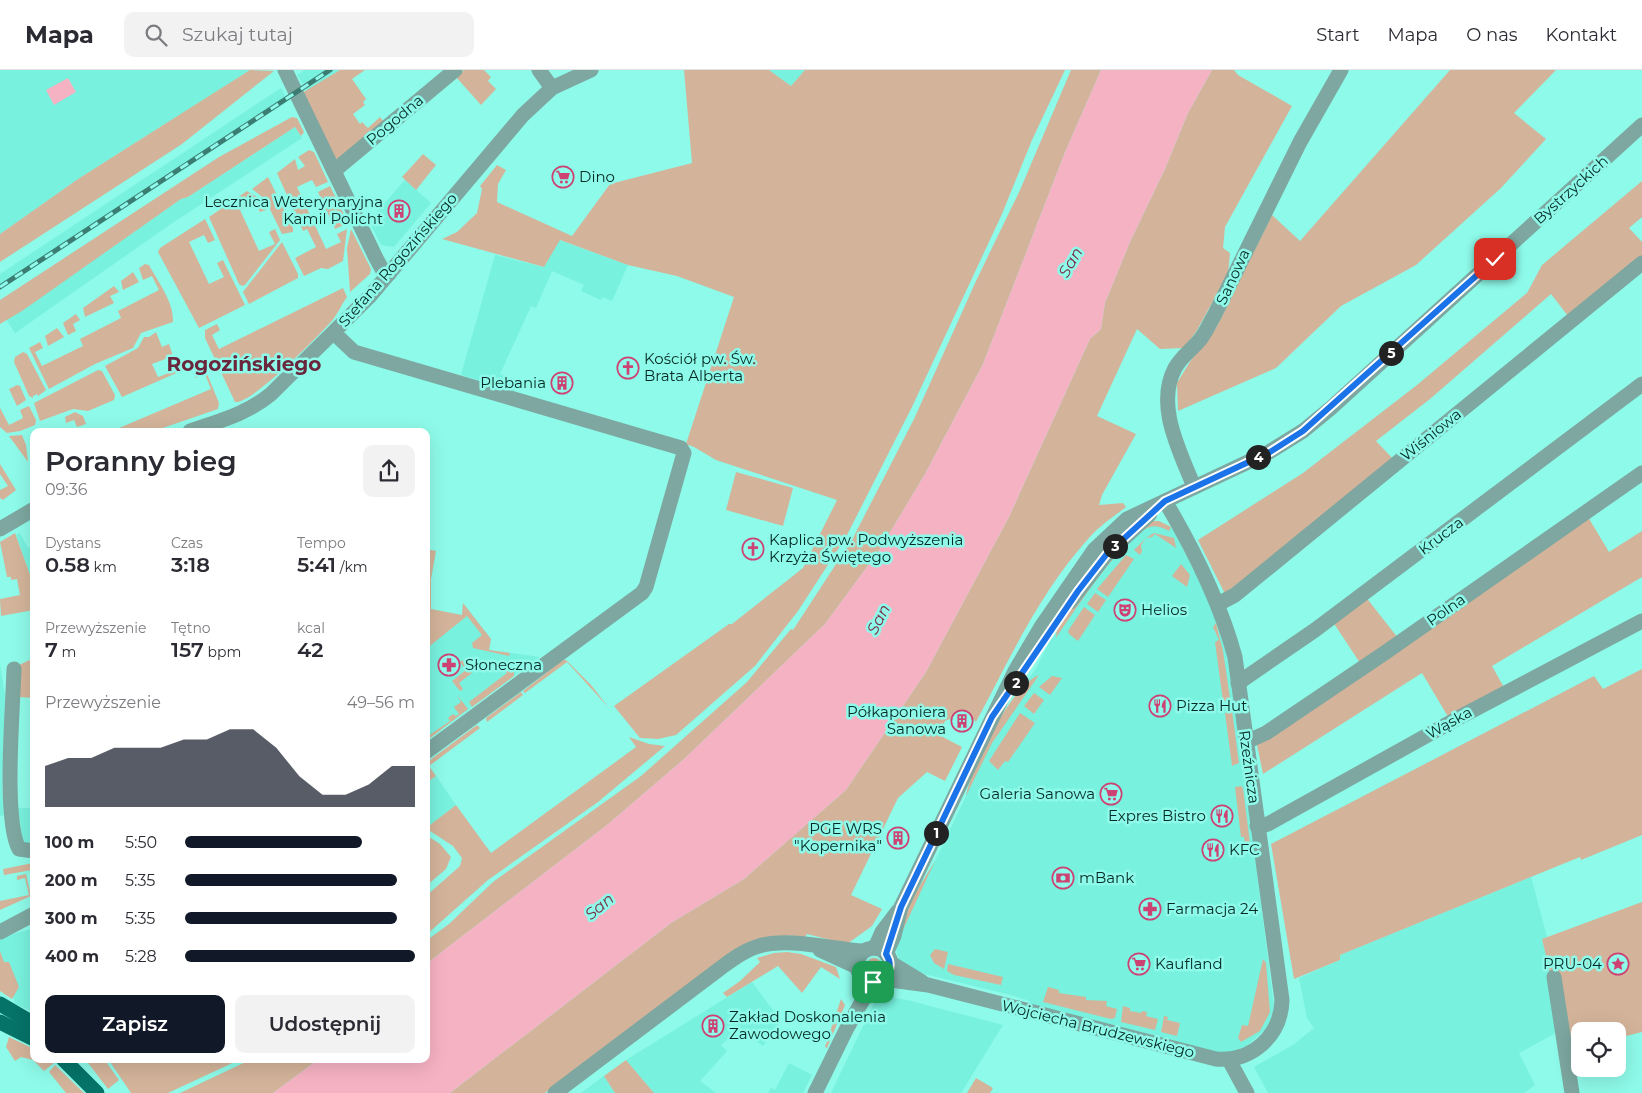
<!DOCTYPE html>
<html lang="pl">
<head>
<meta charset="utf-8">
<style>
	:root { --surface:#fff; --page:#f2f2f3; --text:#2b2b33; --muted:#7c7c81; --line:#e1e1e2; --accent:#111827 }
	body { margin:0; font-family:Montserrat,sans-serif; background:var(--page); color:var(--text); height:100vh; display:flex; flex-direction:column; font-size:19px; white-space:nowrap }
	* { box-sizing:border-box; margin:0 }
	p { font-size:16px; color:var(--muted) }
	.icon { flex:none; width:28px; height:28px; fill:none; stroke:currentColor; stroke-width:2; stroke-linecap:round; stroke-linejoin:round }
	.map { position:relative; flex:1; overflow:hidden }
	.panel { position:absolute; left:30px; top:358px; width:400px; height:635px; display:flex; flex-direction:column; background:var(--surface); border-radius:10px; box-shadow:0 5px 20px #0002 }
	.panel>* { flex:none }
	.buttons { position:absolute; left:1571px; top:952px; display:grid; gap:10px }
	.buttons a { display:grid; place-items:center; width:55px; height:55px; border-radius:10px; background:var(--surface); box-shadow:0 5px 20px #0002; font-size:25px }
	.pin { position:absolute; display:grid; place-items:center; width:42px; height:42px; color:#fff; margin:-21px; border-radius:10px; box-shadow:0 2px 8px #0006 }
	.km { position:absolute; width:25px; height:25px; margin:-12px; border-radius:50%; background:#222; color:#fff; font-size:14px; line-height:25px; text-align:center }
	.round { display:grid; place-items:center; flex:none; width:52px; height:52px; border-radius:10px; background:var(--page) }
	.summary { display:flex; align-items:center; justify-content:space-between; height:85px; padding:0 15px }
	h1 { font-size:28px; font-weight:600; line-height:38px }
	.metrics { display:grid; grid-template-columns:repeat(3,1fr); gap:8px; height:85px; padding:5px 15px }
	.metrics div { display:grid; align-content:center }
	.metrics b { font-size:21px; font-weight:600 }
	.metrics small { font-size:14px; font-weight:400 }
	.metrics p { font-size:14px }
	.chart { height:140px; padding:10px 15px }
	.chart p { display:flex; justify-content:space-between }
	.chart svg { width:100%; height:90px; margin-top:5px; fill:var(--accent); opacity:.7 }
	.button { display:flex; gap:10px; margin-top:auto; padding:10px 15px }
	.button a { flex:1; height:58px; border-radius:10px; background:var(--accent); color:#fff; font-size:20px; font-weight:600; line-height:58px; text-align:center }
	.button a+a { background:var(--page); color:var(--text) }
	ul { padding:0 15px; list-style:none; font-size:16px }
	li { display:grid; grid-template-columns:80px 60px 1fr; align-items:center; height:38px }
	li i { height:12px; border-radius:6px; background:var(--accent) }
	header { display:flex; align-items:center; gap:30px; box-sizing:border-box; height:70px; padding:0 25px; background:var(--surface); border-bottom:1px solid var(--line) }
	header strong { font-size:24px }
	nav { display:flex; gap:28px; margin-inline-start:auto; font-size:18px }
	.search { width:350px; height:45px; background:var(--page); display:flex; align-items:center; gap:12px; box-sizing:border-box; padding:0 18px; border-radius:10px; color:var(--muted); font-size:19px }
	.map>svg:first-child { display:block }
</style>
</head>
<body>
<header>
<strong>Mapa</strong>
<div class="search"><svg class="icon" aria-label="search" viewBox="0 0 24 24"><circle cx="10" cy="10" r="6"/><path d="M15 15l6 6"/></svg>Szukaj tutaj</div>
<nav><a>Start</a><a>Mapa</a><a>O nas</a><a>Kontakt</a></nav>
</header>
<div class="map">
<svg width="1642" height="1023" viewBox="0 0 1642 1023">
	<rect width="100%" height="100%" fill="#8efae9"/>
	<g fill="#78f1de">
		<polygon points="0,0 250,0 78,109 0,164"/>
		<polygon points="305,0 340,0 308,22 297,5"/>
		<polygon points="769,0 805,0 791,16"/>
		<polygon points="281,18 288,31 0,220 0,204"/>
		<polygon points="295,57 302,68 171,154 15,263 7,251 7,248 181,129 188,127"/>
		<polygon points="405,110 431,133 394,177 381,175 369,151"/>
		<polygon points="559,170 628,195 612,231 603,227 601,230 581,221 584,215 552,201 536,238 531,236 500,304 517,312 514,321 461,305 495,185 543,197"/>
		<polygon points="1159,451 1172,458 1218,547 1225,568 1236,639 1274,936 1273,948 1266,959 1247,976 1231,982 1219,983 1035,936 1027,930 1007,924 920,903 899,889 897,884 896,873 917,819 935,791 966,726 970,708 1001,649 1036,598 1057,557 1125,471"/>
		<polygon points="20,463 28,478 34,475 34,516 16,465"/>
		<polygon points="426,479 436,481 431,509 431,539 462,545 463,533 491,569 489,580 540,587 426,671"/>
		<polygon points="0,595 5,625 2,718 4,745 0,746"/>
		<polygon points="436,706 456,735 430,755 426,750 426,713"/>
		<polygon points="18,738 33,738 34,776 23,774"/>
		<polygon points="1531,807 1547,867 1542,869 1551,904 1558,962 1519,983 1535,1015 1524,1023 1268,1023 1254,997 1293,975 1314,958 1307,948 1299,908 1340,890 1340,885"/>
		<polygon points="34,858 34,942 15,934 0,881 0,868"/>
		<polygon points="752,912 781,951 763,976 739,958 721,975 727,981 700,1011 716,1023 654,1023 626,990"/>
		<polygon points="878,925 907,930 1003,955 961,1023 831,1023"/>
		<polygon points="789,993 812,1005 803,1023 768,1023 771,1018 775,1020"/>
		<polygon points="604,1006 615,1023 581,1023"/>
	</g>
	<g fill="#d3b49a">
		<polygon points="250,0 274,1 182,74 0,192 0,164 78,109"/>
		<polygon points="340,0 365,0 352,9 366,29 363,32 365,35 353,44 360,54 362,52 368,58 380,47 384,52 338,90 336,90 302,23"/>
		<polygon points="464,0 484,0 491,7 488,11 496,19 481,35 456,7"/>
		<polygon points="684,0 769,0 791,16 805,0 1065,0 1032,70 1002,144 912,337 846,467 798,541 755,596 676,665 658,669 640,668 614,636 729,554 732,554 803,498 837,430 716,390 694,377 686,374 734,227 677,206 628,195 560,170 544,197 442,169 457,162 477,143 482,119 480,116 497,95 506,100 498,114 497,132 572,166 610,114 692,93"/>
		<polygon points="1071,0 1101,0 1065,82 983,294 925,404 880,479 825,554 684,689 607,755 426,894 426,871 449,854 493,812 641,706 747,612 791,559 793,560 853,468 914,349 976,211 1020,120"/>
		<path d="M1212,0H1234L1238,5L1292,36L1225,157L1223,178L1230,183L1228,204L1196,262L1184,278L1160,279L1137,259L1097,346L1136,364L1102,425L1099,435L1123,433L1126,437C1113,447 1098,457 1088,469C1040,522 1009,590 976,652L967,642L945,651L939,665L962,677L945,711L927,702L898,728L851,825L882,839L872,856L847,874L807,864L805,867C778,863 756,868 732,881L545,1023H450L671,853L744,809L846,720L926,602L1009,447L1090,269L1101,259L1105,233L1130,172L1165,99L1188,43Z"/>
		<polygon points="1450,0 1556,0 1514,43 1546,69 1501,118 1416,195 1341,236 1276,298 1178,341 1177,313 1191,290 1216,258 1272,145 1300,171"/>
		<polygon points="292,47 297,48 304,62 301,66 295,57 188,127 181,129 22,241 0,254 0,230 219,87"/>
		<polygon points="309,80 314,82 328,112 316,117 312,110 297,117 326,179 341,172 337,164 347,159 343,191 328,199 321,198 304,206 295,188 316,177 307,159 303,161 277,103 295,89 298,100 305,96 298,87"/>
		<polygon points="423,84 436,95 416,120 402,107"/>
		<polygon points="268,107 293,158 293,162 282,164 265,129 252,119"/>
		<polygon points="1642,111 1642,147 1629,158 1642,172 1642,189 1568,246 1551,224 1430,329 1376,371 1395,391 1227,522 1224,522 1198,470 1303,403 1417,315 1527,223 1542,195"/>
		<polygon points="330,116 348,153 335,159 318,122"/>
		<polygon points="247,121 262,130 266,140 260,142 255,133 240,140 259,181 275,174 269,162 275,159 280,170 245,215 242,216 239,214 209,147"/>
		<polygon points="205,149 215,170 208,173 204,165 189,172 209,214 224,207 217,193 223,190 245,235 199,258 158,182 160,178"/>
		<polygon points="351,159 371,199 370,204 350,222 347,178"/>
		<polygon points="282,172 298,204 298,208 249,234 243,222"/>
		<path d="M145,194L149,195C158,212 174,232 173,252L141,263L133,278L95,294L49,319L29,278L40,272L43,278L35,282L42,296L83,276L80,269L121,248L118,241L159,220L152,206L143,210L139,198Z"/>
		<polygon points="133,202 139,212 123,220 121,211"/>
		<polygon points="114,216 119,222 110,226 114,233 85,247 83,238"/>
		<path d="M343,218L347,227C341,235 337,246 330,253C317,267 251,335 235,332L205,268V260L217,254L220,260L212,265L219,279Z"/>
		<polygon points="76,244 80,250 73,254 76,261 68,265 63,253"/>
		<polygon points="57,258 64,267 48,276 45,266"/>
		<polygon points="156,262 162,277 169,274 173,286 152,294 158,307 180,299 181,301 122,327 105,296 138,278 144,267 149,267"/>
		<polygon points="23,282 27,284 46,320 38,326 37,324 33,326 33,328 29,326 14,292 15,287"/>
		<polygon points="202,297 205,299 219,333 218,339 154,361 112,361 211,319 205,304 196,308 194,303"/>
		<polygon points="98,300 102,301 115,325 114,330 88,341 73,339 40,351 34,333"/>
		<polygon points="17,315 20,316 26,330 17,336 9,319"/>
		<polygon points="29,336 36,350 35,355 20,361 7,363 0,357 0,338 9,355 23,348 20,340"/>
		<polygon points="75,342 83,346 86,354 77,357 74,350 66,353 65,347"/>
		<polygon points="22,365 26,375 28,392 9,366"/>
		<polygon points="0,394 16,420 3,430 0,428 0,420 8,416 0,404"/>
		<polygon points="736,402 793,418 783,456 726,440"/>
		<polygon points="1588,447 1609,482 1642,461 1642,507 1492,596 1506,621 1450,650 1422,603 1263,704 1257,675"/>
		<path d="M1152,451H1159L1171,457L1169,461C1163,458 1157,455 1150,457C1123,466 1073,543 1056,568L1057,557L1100,497Z"/>
		<polygon points="15,463 34,516 34,540 1,546 0,529 20,525 17,509 11,510 11,507 7,507 0,472"/>
		<polygon points="1154,463 1174,468 1176,478 1155,464 1152,467 1146,468 1141,475 1142,481 1140,485 1134,480 1146,468"/>
		<polygon points="426,479 436,481 431,509 431,539 462,545 463,533 491,569 489,580 510,583 509,586 473,578 472,573 482,565 467,546 426,579"/>
		<polygon points="1126,485 1134,489 1108,527 1097,519"/>
		<polygon points="1181,494 1190,505 1187,517 1172,506"/>
		<polygon points="1095,523 1106,530 1098,542 1087,534"/>
		<polygon points="1365,526 1398,568 1360,593 1333,552"/>
		<polygon points="1084,537 1095,545 1078,571 1069,564 1068,561"/>
		<polygon points="1216,553 1223,581 1230,628 1228,631 1223,631 1215,572 1219,570 1213,557"/>
		<polygon points="34,588 34,628 18,627 19,595"/>
		<polygon points="462,590 472,603 459,613 463,619 460,621 452,611 466,600 460,592"/>
		<polygon points="563,590 566,590 591,615 609,638 567,592 525,623 523,621"/>
		<polygon points="1642,599 1642,765 1581,790 1580,787 1340,885 1340,890 1294,909 1271,774 1594,606 1603,619"/>
		<polygon points="506,600 514,601 514,606 472,637 469,632 507,603"/>
		<path d="M1039,605L992,673L966,726C972,696 1010,617 1039,605Z"/>
		<polygon points="1052,606 1062,608 1050,625 1039,617"/>
		<polygon points="521,622 523,625 487,652 486,648"/>
		<polygon points="1034,623 1044,630 1034,644 1024,636"/>
		<polygon points="457,625 468,639 426,671 426,664 428,666 450,651 448,648 453,644 456,646 459,644 454,637 461,632"/>
		<polygon points="1231,633 1239,693 1232,696 1225,643 1228,642 1227,634"/>
		<polygon points="1020,643 1035,653 1008,692 1005,691 998,700 989,691"/>
		<polygon points="477,655 480,658 429,696 436,706 426,713 426,693"/>
		<polygon points="629,667 649,674 665,676 598,732 488,810 426,865 426,826 460,796 462,788 453,776 427,759 426,750 430,755 456,735 491,783 636,677"/>
		<polygon points="1241,716 1243,718 1250,773 1245,775 1244,767 1241,767 1235,717"/>
		<polygon points="426,765 440,774 451,787 446,799 426,816"/>
		<polygon points="935,791 902,862 907,837"/>
		<polygon points="33,793 32,800 4,805 3,799"/>
		<polygon points="26,804 31,826 0,840 0,831 29,825 25,808 17,810 17,806"/>
		<polygon points="1642,832 1642,962 1618,968 1618,961 1580,961 1580,976 1568,979 1542,869"/>
		<polygon points="935,879 948,882 944,899 934,893 930,885"/>
		<polygon points="0,881 4,892 9,892 19,917 12,929 0,921"/>
		<polygon points="787,882 801,884 836,897 840,909 821,897 802,923 778,896 727,927 723,923 740,911 760,892 757,888 774,883"/>
		<circle cx="874" cy="895" r="7"/>
		<polygon points="1263,889 1266,893 1270,942 1260,961 1241,972 1238,968 1242,955 1248,956"/>
		<polygon points="948,894 1003,907 1001,915 954,905 947,901"/>
		<polygon points="1048,917 1059,920 1059,923 1086,927 1086,930 1107,931 1106,936 1117,939 1115,948 1111,949 1043,932"/>
		<polygon points="841,929 845,935 827,978 825,977"/>
		<polygon points="1123,936 1130,938 1130,941 1141,943 1142,941 1147,942 1146,946 1158,949 1155,960 1121,952"/>
		<polygon points="1164,946 1168,947 1167,950 1180,953 1177,966 1161,962"/>
		<polygon points="9,967 34,979 34,989 49,989 54,993 44,1001 33,990 21,987 15,991 6,977"/>
		<polygon points="85,989 104,989 119,1010 108,1019"/>
		<polygon points="108,989 241,989 168,1023 131,1023"/>
		<polygon points="252,989 319,989 273,1023 180,1023"/>
		<polygon points="626,990 654,1023 615,1023 604,1006"/>
		<polygon points="55,995 84,1023 66,1023 49,1002"/>
		<polygon points="976,1008 993,1018 990,1023 967,1023"/>
	</g>
	<g fill="#f5b2c3">
		<polygon points="1101,0 1212,0 1188,43 1165,99 1130,172 1105,233 1101,259 1090,269 1009,447 926,602 846,720 744,809 671,853 450,1023 273,1023 319,989 426,989 426,894 607,755 684,689 825,554 880,479 925,404 983,294 1065,82"/>
		<polygon points="68,8 76,22 54,35 46,20"/>
	</g>
	<g fill="none" stroke-linecap="round" stroke-linejoin="round">
		<g stroke="#7da7a0" stroke-width="15">
			<polyline points="285,0 376,188 382,199 389,204"/>
			<polyline points="539,0 552,18"/>
			<polyline points="334,101 455,0"/>
			<polyline points="334,263 354,282 681,378 684,383 646,517 642,523 426,682"/>
			<path d="M190,361C219,351 247,344 271,324L370,226L523,45L552,18L591,0"/>
			<path d="M1194,417C1180,381 1155,336 1175,298C1181,287 1190,281 1198,272C1205,265 1209,254 1214,246L1300,72L1341,0"/>
			<polyline points="0,459 34,439"/>
			<polyline points="1070,532 1106,485 1150,444"/>
			<polyline points="1218,534 1235,525 1642,193"/>
			<path d="M14,599C13,638 3,749 19,779L34,781"/>
			<polyline points="1238,613 1315,560 1642,314"/>
			<polyline points="1246,672 1266,663 1386,582 1642,403"/>
			<polyline points="1257,756 1268,754 1460,647 1642,551"/>
			<polyline points="0,862 34,844"/>
			<polyline points="875,878 882,862 898,841"/>
			<circle cx="874" cy="895" r="17"/>
			<polyline points="820,880 857,897"/>
			<polyline points="886,884 894,866 901,837 1015,601 1041,557 1094,480 1127,449 1269,382 1303,361 1331,338 1642,55"/>
			<polyline points="891,893 922,912"/>
			<polyline points="1554,907 1572,1023"/>
			<path d="M883,909L928,915L1216,989C1252,992 1281,966 1282,930L1235,587C1220,532 1194,480 1165,431"/>
			<polyline points="1229,990 1247,1023"/>
			<path d="M555,1023L722,897C733,889 745,880 759,876C788,867 832,879 863,881"/>
			<polyline points="815,1023 847,958 873,912"/>
		</g>
		<g stroke="#057368" stroke-width="15">
			<polyline points="0,934 34,954"/>
			<polyline points="0,952 34,969"/>
			<polyline points="63,989 97,1023"/>
		</g>
		<g stroke="#3b7d73" stroke-width="5">
			<polyline id="rail" points="0,217 330,0"/>
		</g>
		<use href="#rail" stroke="#8efae9" stroke-width="3" stroke-dasharray="9" stroke-linecap="butt"/>
	</g>
	<g fill="none" stroke-linecap="round" stroke-linejoin="round">
		<g stroke="#fff" stroke-width="10">
			<path id="route" d="M873,912C888,910 894,896 886,884L901,837L992,647L1078,521L1106,485L1165,431L1270,382L1303,361L1495,189"/>
		</g>
		<use href="#route" stroke="#1a73e8" stroke-width="6"/>
	</g>
	<defs>
		<g id="supermarket-ring" transform="scale(1.125)"><circle r="9.5" fill="#8efae9" stroke="#cd4173" stroke-width="1.5"/><path d="M-6-5.5h2.5l.6 2H6L4.5 2H-2.5L-4.4-4H-6ZM-1.5 3.2a1.3 1.3 0 1 0 .1 0ZM3 3.2a1.3 1.3 0 1 0 .1 0Z" fill="#cd4173"/></g>
		<g id="building-ring" transform="scale(1.125)"><circle r="9.5" fill="#8efae9" stroke="#cd4173" stroke-width="1.5"/><path d="M-4-6H4V6H1V3H-1V6H-4ZM-2.5-4.3h1.7v1.8h-1.7ZM.8-4.3h1.7v1.8H.8ZM-2.5-1h1.7V.8h-1.7ZM.8-1h1.7V.8H.8Z" fill="#cd4173"/></g>
		<g id="church-ring" transform="scale(1.125)"><circle r="9.5" fill="#8efae9" stroke="#cd4173" stroke-width="1.5"/><path d="M-1.2-6h2.4v3.5h3.3v2.4h-3.3V6h-2.4V-.1h-3.3v-2.4h3.3Z" fill="#cd4173"/></g>
		<g id="theatre-ring" transform="scale(1.125)"><circle r="9.5" fill="#8efae9" stroke="#cd4173" stroke-width="1.5"/><path d="M-5-5.5Q0-4 5-5.5V0Q5 5 0 6Q-5 5-5 0ZM-3.3-2.5H-1v1.5H-3.3ZM1-2.5H3.3v1.5H1ZM-2.8 1Q0 5.5 2.8 1Z" fill="#cd4173"/></g>
		<g id="pharmacy-ring" transform="scale(1.125)"><circle r="9.5" fill="#8efae9" stroke="#cd4173" stroke-width="1.5"/><path d="M-2-6h4v4h4v4h-4v4h-4v-4h-4v-4h4Z" fill="#cd4173"/></g>
		<g id="restaurant-ring" transform="scale(1.125)"><circle r="9.5" fill="#8efae9" stroke="#cd4173" stroke-width="1.5"/><path d="M-5-6h1v4h1v-4h1v4h1v-4h1v5L-1.5 .5V6h-2V.5L-5-1ZM5-6V6H3V1.5H1.5Q1.5-4 5-6Z" fill="#cd4173"/></g>
		<g id="bank-ring" transform="scale(1.125)"><circle r="9.5" fill="#8efae9" stroke="#cd4173" stroke-width="1.5"/><path d="M-6-4H6V4H-6ZM0-2.3a2.3 2.3 0 1 0 0 4.6a2.3 2.3 0 1 0 0-4.6Z" fill="#cd4173"/></g>
		<g id="sight-ring" transform="scale(1.125)"><circle r="9.5" fill="#8efae9" stroke="#cd4173" stroke-width="1.5"/><path d="M0-6L1.8-2.2L6-1.7L2.9 1.2L3.7 5.4L0 3.3L-3.7 5.4L-2.9 1.2L-6-1.7L-1.8-2.2Z" fill="#cd4173"/></g>
	</defs>
	<g fill-rule="evenodd">
		<use href="#supermarket-ring" x="563" y="107"/>
		<use href="#building-ring" x="399" y="141"/>
		<use href="#church-ring" x="628" y="298"/>
		<use href="#building-ring" x="562" y="313"/>
		<use href="#church-ring" x="753" y="479"/>
		<use href="#theatre-ring" x="1125" y="540"/>
		<use href="#pharmacy-ring" x="449" y="595"/>
		<use href="#restaurant-ring" x="1160" y="636"/>
		<use href="#building-ring" x="962" y="651"/>
		<use href="#supermarket-ring" x="1111" y="724"/>
		<use href="#restaurant-ring" x="1222" y="746"/>
		<use href="#building-ring" x="898" y="768"/>
		<use href="#restaurant-ring" x="1213" y="780"/>
		<use href="#bank-ring" x="1063" y="808"/>
		<use href="#pharmacy-ring" x="1150" y="839"/>
		<use href="#supermarket-ring" x="1139" y="894"/>
		<use href="#sight-ring" x="1618" y="894"/>
		<use href="#building-ring" x="713" y="956"/>
	</g>
	<g text-anchor="middle" stroke-width="5" stroke-linejoin="round" paint-order="stroke">
		<g font-size="15" fill="#052a25" stroke="#8efae9">
			<text transform="translate(395 50) rotate(-40)" y="5">Pogodna</text>
			<text transform="translate(1571 120) rotate(-42)" y="5">Bystrzyckich</text>
			<text transform="translate(398 190) rotate(-49)" y="5">Stefana Rogozińskiego</text>
			<text transform="translate(1233 207) rotate(-65)" y="5">Sanowa</text>
			<text transform="translate(1431 365) rotate(-39)" y="5">Wiśniowa</text>
			<text transform="translate(1441 466) rotate(-37)" y="5">Krucza</text>
			<text transform="translate(1446 540) rotate(-35)" y="5">Polna</text>
			<text transform="translate(1449 653) rotate(-29)" y="5">Wąska</text>
			<text transform="translate(1249 697) rotate(82)" y="5">Rzeźnicza</text>
			<text transform="translate(1098 959) rotate(14)" y="5">Wojciecha Brudzewskiego</text>
		</g>
		<g font-size="15" fill="#052a25" stroke="#8efae9" text-anchor="start">
			<text x="579" y="112">Dino</text>
			<text x="383" y="137" text-anchor="end">Lecznica Weterynaryjna<tspan x="383" dy="17">Kamil Policht</tspan></text>
			<text x="644" y="294">Kościół pw. Św.<tspan x="644" dy="17">Brata Alberta</tspan></text>
			<text x="546" y="318" text-anchor="end">Plebania</text>
			<text x="769" y="475">Kaplica pw. Podwyższenia<tspan x="769" dy="17">Krzyża Świętego</tspan></text>
			<text x="1141" y="545">Helios</text>
			<text x="465" y="600">Słoneczna</text>
			<text x="1176" y="641">Pizza Hut</text>
			<text x="946" y="647" text-anchor="end">Półkaponiera<tspan x="946" dy="17">Sanowa</tspan></text>
			<text x="1095" y="729" text-anchor="end">Galeria Sanowa</text>
			<text x="1206" y="751" text-anchor="end">Expres Bistro</text>
			<text x="882" y="764" text-anchor="end">PGE WRS<tspan x="882" dy="17">"Kopernika"</tspan></text>
			<text x="1229" y="785">KFC</text>
			<text x="1079" y="813">mBank</text>
			<text x="1166" y="844">Farmacja 24</text>
			<text x="1155" y="899">Kaufland</text>
			<text x="1602" y="899" text-anchor="end">PRU-04</text>
			<text x="729" y="952">Zakład Doskonalenia<tspan x="729" dy="17">Zawodowego</tspan></text>
		</g>
		<g font-size="16" font-style="italic" fill="#7a2d47" stroke="#8efae9">
			<text transform="translate(1070 192) rotate(-60)" y="6">San</text>
			<text transform="translate(878 549) rotate(-62)" y="6">San</text>
			<text transform="translate(599 836) rotate(-40)" y="6">San</text>
		</g>
		<g font-size="20" font-weight="bold" fill="#6a263c" stroke="#8efae9">
			<text x="244" y="301">Rogozińskiego</text>
		</g>
	</g>
</svg>
<div class="buttons">
<a><svg class="icon" aria-label="locate" viewBox="0 0 24 24"><circle cx="12" cy="12" r="6"/><path d="M12 2v4M12 18v4M2 12h4M18 12h4"/></svg></a>
</div>
<div class="pin" style="left:873px;top:912px;background:#1e9e55"><svg class="icon" aria-label="arrive" viewBox="0 0 24 24"><path d="M6 21V4h12l-3 4 3 4H6"/></svg></div>
<div class="pin" style="left:1495px;top:189px;background:#d93025"><svg class="icon" aria-label="check" viewBox="0 0 24 24"><path d="M5 12l5 5 9-10"/></svg></div>
<b class="km" style="left:936px;top:763px">1</b>
<b class="km" style="left:1016px;top:613px">2</b>
<b class="km" style="left:1115px;top:476px">3</b>
<b class="km" style="left:1258px;top:387px">4</b>
<b class="km" style="left:1391px;top:283px">5</b>
<section class="panel">
<div class="summary"><div><h1>Poranny bieg</h1><p>09:36</p></div><a class="round"><svg class="icon" aria-label="share" viewBox="0 0 24 24"><path d="M12 15V3M7 8l5-5 5 5M5 13v7h14v-7"/></svg></a></div>
<div class="metrics">
<div><p>Dystans</p><b>0.58<small> km</small></b></div>
<div><p>Czas</p><b>3:18</b></div>
<div><p>Tempo</p><b>5:41<small> /km</small></b></div>
</div>
<div class="metrics">
<div><p>Przewyższenie</p><b>7<small> m</small></b></div>
<div><p>Tętno</p><b>157<small> bpm</small></b></div>
<div><p>kcal</p><b>42</b></div>
</div>
<div class="chart"><p><span>Przewyższenie</span>49–56 m</p>
<svg viewBox="0 0 160 44" preserveAspectRatio="none"><path d="M0 44V24L10 20L20 20L30 15L40 15L50 15L60 11L70 11L80 6L90 6L100 15L110 29L120 38L130 38L140 33L150 24L160 24V44z"/></svg>
</div>
<ul>
<li><b>100 m</b>5:50<i style="width:77%"></i></li>
<li><b>200 m</b>5:35<i style="width:92%"></i></li>
<li><b>300 m</b>5:35<i style="width:92%"></i></li>
<li><b>400 m</b>5:28<i style="width:100%"></i></li>
</ul>
<div class="button"><a>Zapisz</a><a>Udostępnij</a></div>
</section>
</div>
</body>
</html>
